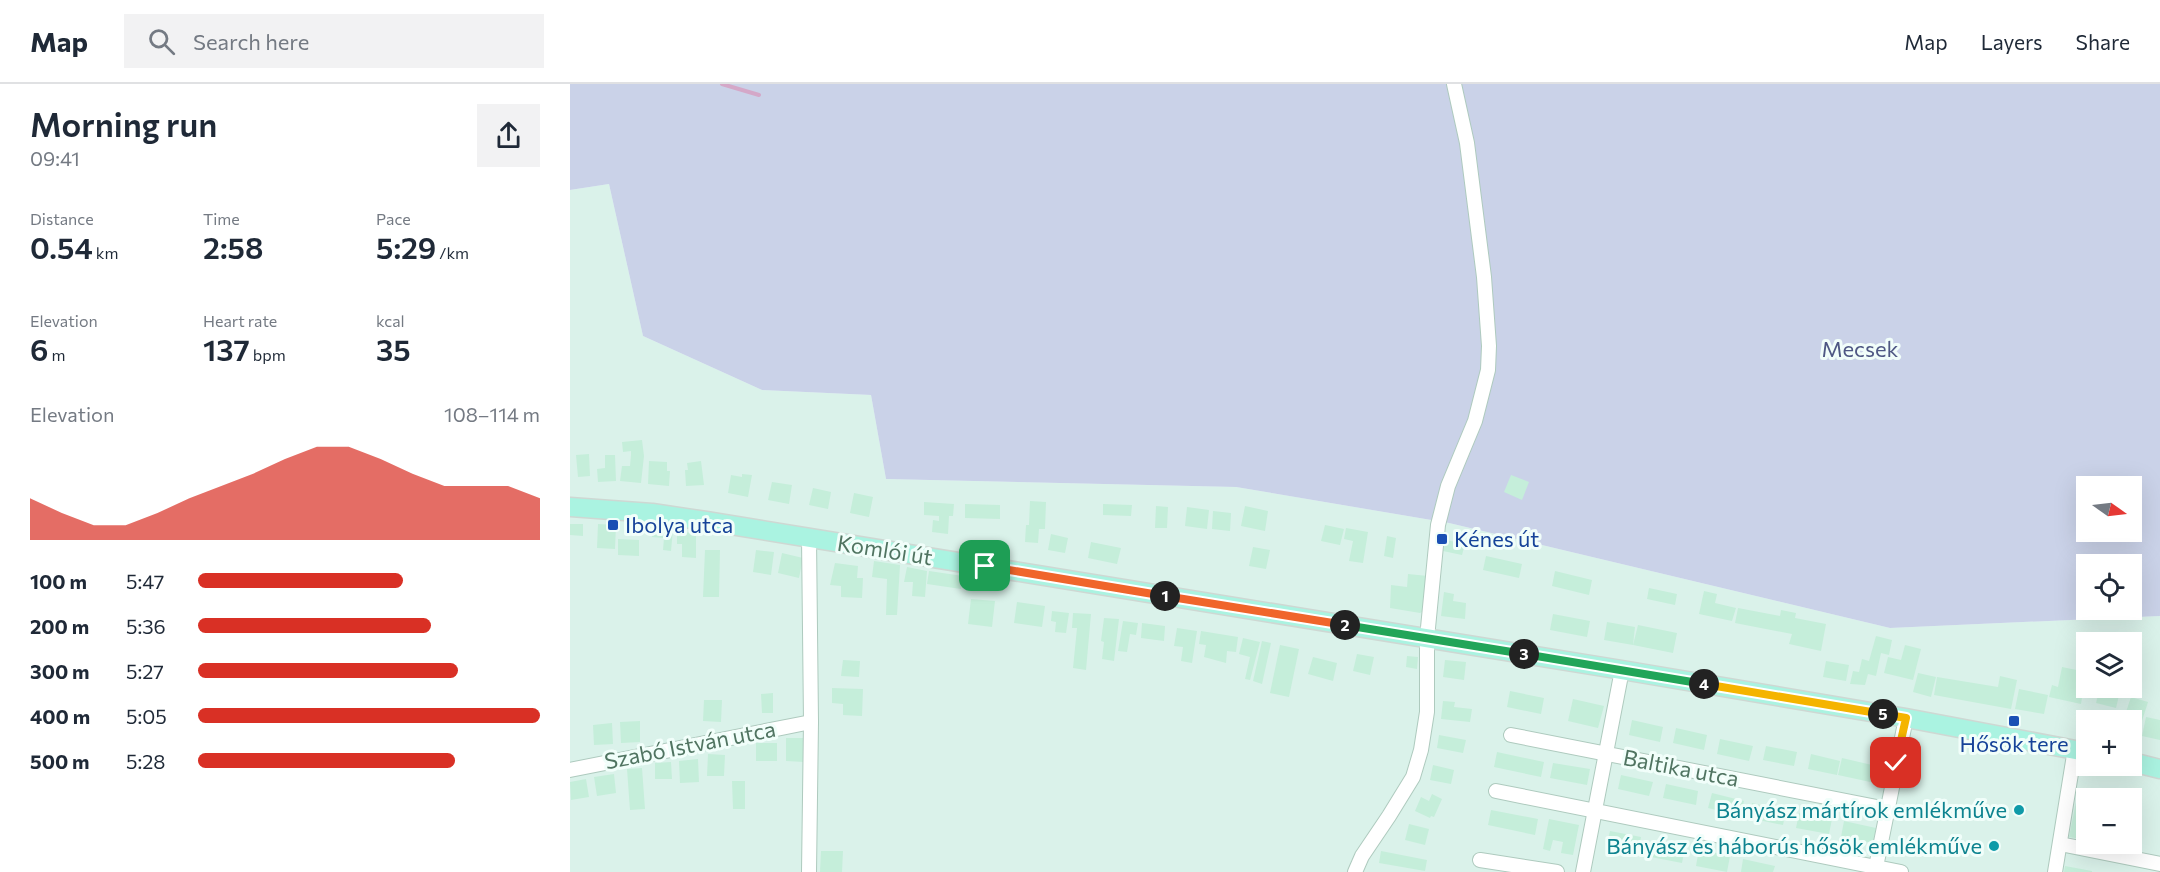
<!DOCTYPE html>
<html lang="en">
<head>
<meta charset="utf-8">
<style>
	:root { --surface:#fff; --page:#f2f2f3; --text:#1f2937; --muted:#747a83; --line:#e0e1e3; --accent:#d93025 }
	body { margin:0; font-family:Commissioner,sans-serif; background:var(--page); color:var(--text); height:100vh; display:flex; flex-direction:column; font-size:22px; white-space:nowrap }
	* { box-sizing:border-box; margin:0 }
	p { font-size:20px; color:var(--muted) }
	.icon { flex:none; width:33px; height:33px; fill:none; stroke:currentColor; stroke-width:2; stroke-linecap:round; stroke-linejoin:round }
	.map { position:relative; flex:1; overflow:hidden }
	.drawer { display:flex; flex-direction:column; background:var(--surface); width:570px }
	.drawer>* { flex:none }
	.needle { width:39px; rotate:104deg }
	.fabs { position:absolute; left:1506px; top:392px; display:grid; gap:12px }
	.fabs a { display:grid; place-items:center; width:66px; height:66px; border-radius:0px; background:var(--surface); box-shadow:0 6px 24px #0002; font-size:30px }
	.pin { position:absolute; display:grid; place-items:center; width:51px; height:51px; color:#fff; margin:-26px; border-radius:12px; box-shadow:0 3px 9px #0006 }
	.km { position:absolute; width:30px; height:30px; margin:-15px; border-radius:50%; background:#222; color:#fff; font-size:16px; line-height:30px; text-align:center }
	.round { display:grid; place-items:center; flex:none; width:63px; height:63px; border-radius:0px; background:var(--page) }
	.overview { display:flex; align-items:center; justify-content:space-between; height:102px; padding:0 30px }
	h1 { font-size:33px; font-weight:600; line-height:45px }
	.metrics { display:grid; grid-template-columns:repeat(3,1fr); gap:9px; height:102px; padding:6px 30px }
	.metrics div { display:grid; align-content:center }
	.metrics b { font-size:30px; font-weight:600 }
	.metrics small { font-size:16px; font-weight:400 }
	.metrics p { font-size:16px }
	.chart { height:168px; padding:12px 30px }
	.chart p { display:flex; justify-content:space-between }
	.chart svg { width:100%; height:108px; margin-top:6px; fill:var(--accent); opacity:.7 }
	ul { padding:0 30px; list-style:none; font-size:20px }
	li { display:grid; grid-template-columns:96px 72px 1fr; align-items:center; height:45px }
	li i { height:15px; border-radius:8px; background:var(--accent) }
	header { display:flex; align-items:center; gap:36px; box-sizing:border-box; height:84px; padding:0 30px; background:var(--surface); border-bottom:2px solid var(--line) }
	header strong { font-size:28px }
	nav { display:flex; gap:33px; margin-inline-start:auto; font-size:21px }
	.search { width:420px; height:54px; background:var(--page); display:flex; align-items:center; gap:15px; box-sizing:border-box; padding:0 21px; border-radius:0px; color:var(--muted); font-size:22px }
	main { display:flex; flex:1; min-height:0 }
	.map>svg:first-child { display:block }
</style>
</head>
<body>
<header>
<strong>Map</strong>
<div class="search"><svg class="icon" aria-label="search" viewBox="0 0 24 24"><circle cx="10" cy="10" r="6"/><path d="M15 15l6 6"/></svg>Search here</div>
<nav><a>Map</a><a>Layers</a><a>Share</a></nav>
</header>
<main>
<section class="drawer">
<div class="overview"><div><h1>Morning run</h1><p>09:41</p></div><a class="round"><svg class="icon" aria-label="share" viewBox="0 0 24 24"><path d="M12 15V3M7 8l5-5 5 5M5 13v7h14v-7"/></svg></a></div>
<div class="metrics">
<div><p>Distance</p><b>0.54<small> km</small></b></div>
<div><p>Time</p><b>2:58</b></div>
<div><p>Pace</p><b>5:29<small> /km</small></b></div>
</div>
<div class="metrics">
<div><p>Elevation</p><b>6<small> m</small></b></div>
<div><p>Heart rate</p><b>137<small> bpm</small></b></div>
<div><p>kcal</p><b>35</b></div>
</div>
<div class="chart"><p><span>Elevation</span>108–114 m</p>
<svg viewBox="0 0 160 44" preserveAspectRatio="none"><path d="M0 44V27L10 33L20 38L30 38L40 33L50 27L60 22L70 17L80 11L90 6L100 6L110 11L120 17L130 22L140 22L150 22L160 27V44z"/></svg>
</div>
<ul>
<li><b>100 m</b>5:47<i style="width:60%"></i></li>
<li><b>200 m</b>5:36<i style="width:68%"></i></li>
<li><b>300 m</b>5:27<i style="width:76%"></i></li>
<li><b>400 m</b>5:05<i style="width:100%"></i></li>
<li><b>500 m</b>5:28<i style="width:75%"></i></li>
</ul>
</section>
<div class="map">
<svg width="1590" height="788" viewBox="0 0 1590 788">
	<rect width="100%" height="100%" fill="#ebfbf7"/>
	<path fill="#daf2ea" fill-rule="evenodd" d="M39,100L73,252L192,306L301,311L316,395L666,403L879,439L1320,544L1590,532V788H0V106ZM1516,558H1562V603H1516ZM1516,636H1562V681H1516ZM1516,714H1562V759H1516Z"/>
	<path fill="#cad2e8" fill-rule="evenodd" d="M0,0H1590V532L1320,544L879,439L666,403L316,395L301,311L192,306L73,252L39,100L0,106ZM1516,402H1562V447H1516ZM1516,480H1562V525H1516Z"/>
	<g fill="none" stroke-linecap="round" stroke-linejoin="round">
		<polyline stroke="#d4a8c8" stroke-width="4" points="152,0 189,11"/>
	</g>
	<g fill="#c5eeda">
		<polygon points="72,356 74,372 71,399 50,397 52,382 60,382 61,371 61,367 53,368 52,358"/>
		<polygon points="19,370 20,392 8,393 6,371"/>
		<polygon points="35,371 45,371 46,397 28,398 27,385 35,384"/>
		<polygon points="79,377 97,378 97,387 100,387 99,402 78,400"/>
		<polygon points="131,377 134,401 116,402 115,386 118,386 117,379"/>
		<polygon points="172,390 182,391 178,413 158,409 161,391 172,393"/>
		<polygon points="941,391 959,398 952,416 934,408"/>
		<polygon points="202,398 222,401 219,420 198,416"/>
		<polygon points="243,404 261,408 258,425 239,421"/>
		<polygon points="284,409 303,413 299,433 280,429"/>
		<polygon points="460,417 476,418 475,445 469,445 468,459 455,458 456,441 459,441"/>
		<polygon points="354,418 384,420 383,432 379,432 378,450 362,448 363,436 369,437 369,432 354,431"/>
		<polygon points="395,420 430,421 430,435 395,434"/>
		<polygon points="533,420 562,421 561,432 533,431"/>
		<polygon points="586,422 598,423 597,444 585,444"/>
		<polygon points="675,422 698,427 695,447 671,442"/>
		<polygon points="617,423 639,426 637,445 615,442"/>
		<polygon points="643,427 661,429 660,447 642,445"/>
		<polygon points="0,440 13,440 13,452 0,451"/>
		<polygon points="28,440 46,441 45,465 27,464"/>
		<polygon points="755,441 774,445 770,461 751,457"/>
		<polygon points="83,443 103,445 101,467 93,466 94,454 82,453"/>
		<polygon points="776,444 798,448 793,479 779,477 783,457 774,455"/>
		<polygon points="107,448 126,449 126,474 112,473 112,460 107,460"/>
		<polygon points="481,450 498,454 495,469 478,466"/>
		<polygon points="817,452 826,454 823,474 814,472"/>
		<polygon points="48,455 69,456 69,472 48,471"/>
		<polygon points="876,456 895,460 892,471 873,467"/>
		<polygon points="521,458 551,464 547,480 518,474"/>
		<polygon points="683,463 700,466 696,485 679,482"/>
		<polygon points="135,466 150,466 149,513 133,513"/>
		<polygon points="186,466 204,468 201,491 183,488"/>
		<polygon points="212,469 233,474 229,494 208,489"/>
		<polygon points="916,472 952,480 949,494 913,486"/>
		<polygon points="304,477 330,481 327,531 316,531 317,495 302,493"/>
		<polygon points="265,479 288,482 287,494 293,494 292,514 271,513 271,502 260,501"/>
		<polygon points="337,483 357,487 355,513 342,512 343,498 334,498"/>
		<polygon points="359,487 393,492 391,505 357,500"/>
		<polygon points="985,487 1022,496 1019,511 982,502"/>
		<polygon points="838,490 858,492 855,526 850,529 820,524 821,501 837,503"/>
		<polygon points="1079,504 1107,510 1105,521 1077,515"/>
		<polygon points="1134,507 1147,510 1145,519 1166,524 1162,537 1129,530"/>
		<polygon points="874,508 884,510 883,517 896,519 895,535 871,532"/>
		<polygon points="401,515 425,517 422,543 398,540"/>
		<polygon points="447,518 475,522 472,543 444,539"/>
		<polygon points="1168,524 1210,532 1211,526 1226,529 1225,534 1256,540 1251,567 1219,560 1222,550 1165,539"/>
		<polygon points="482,527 499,529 496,549 485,548 486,538 481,537"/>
		<polygon points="503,529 521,530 516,586 503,584 507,544 502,544"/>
		<polygon points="983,530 1020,537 1017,553 980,546"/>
		<polygon points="534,534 549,535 544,577 532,575 534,558 531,557"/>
		<polygon points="553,537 568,539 566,551 560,550 557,568 548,567"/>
		<polygon points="1037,538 1065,543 1063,561 1034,556"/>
		<polygon points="572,539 595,542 594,557 571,554"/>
		<polygon points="1068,541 1107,549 1103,569 1063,561"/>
		<polygon points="607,544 627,547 622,579 611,577 613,563 604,562"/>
		<polygon points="631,547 668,553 666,568 657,567 656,579 634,573 636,561 629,560"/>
		<polygon points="1306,552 1322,556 1319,571 1311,569 1306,592 1298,590 1295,601 1280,600 1283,587 1289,588 1292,575 1299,577"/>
		<polygon points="673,554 690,558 680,596 675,595 680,573 669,570"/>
		<polygon points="692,557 701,559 692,600 683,597"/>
		<polygon points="710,561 729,565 719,613 700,609"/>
		<polygon points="1335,561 1351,565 1343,596 1314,589 1318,573 1331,576"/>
		<polygon points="787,570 804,573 800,591 783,587"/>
		<polygon points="837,572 848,573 847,585 836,583"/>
		<polygon points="743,573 767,579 763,597 738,590"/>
		<polygon points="273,576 290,577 289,593 271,592"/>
		<polygon points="875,576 896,578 894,596 873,593"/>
		<polygon points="1256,577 1279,581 1276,597 1253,593"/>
		<polygon points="1492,583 1516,588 1511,620 1479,613 1482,601 1488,603"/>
		<polygon points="1348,589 1366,593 1361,613 1343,608"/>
		<polygon points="1430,592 1447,596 1441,625 1364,611 1367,593 1428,603"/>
		<polygon points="1530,603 1551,603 1546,624 1526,619"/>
		<polygon points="262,604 293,605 292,632 273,631 273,620 262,619"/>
		<polygon points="1449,605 1478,611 1474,630 1445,625"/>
		<polygon points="940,607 974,614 971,630 937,623"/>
		<polygon points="203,609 203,629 192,629 191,610"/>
		<polygon points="1561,613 1578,618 1572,637 1555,631"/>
		<polygon points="1003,615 1034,622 1028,644 998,637"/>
		<polygon points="134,616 152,616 151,638 133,637"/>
		<polygon points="873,617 885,618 884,623 902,625 900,638 871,635"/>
		<polygon points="1576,633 1590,636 1590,656 1572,652"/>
		<polygon points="1062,636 1093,643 1090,658 1059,651"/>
		<polygon points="70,637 70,658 51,659 50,638"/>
		<polygon points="42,639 43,660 24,661 23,641"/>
		<polygon points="1106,644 1137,651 1134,666 1103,659"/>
		<polygon points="869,651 896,656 893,669 867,664"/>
		<polygon points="216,654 235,654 234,678 216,677"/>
		<polygon points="1150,655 1183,662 1179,677 1147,670"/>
		<polygon points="1308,656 1324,659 1314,701 1268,691 1272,674 1302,681"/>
		<rect x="186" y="659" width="21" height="18"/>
		<polygon points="1196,662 1227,668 1224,682 1193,676"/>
		<polygon points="927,668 974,678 971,693 924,683"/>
		<polygon points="138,670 155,671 154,692 137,692"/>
		<polygon points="1241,670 1270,677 1267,691 1238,685"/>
		<polygon points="128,675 129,698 110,699 109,677"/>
		<polygon points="101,678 102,695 85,695 85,679"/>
		<polygon points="983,679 1020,685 1017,701 980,694"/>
		<polygon points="863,681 884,686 881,700 860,696"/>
		<polygon points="72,684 75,725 60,726 57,685"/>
		<polygon points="44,690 46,709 27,712 24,693"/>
		<polygon points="1051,691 1083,698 1079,712 1048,705"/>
		<polygon points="16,695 19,713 1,716 0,698"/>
		<polygon points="162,697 175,697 175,725 163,725"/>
		<polygon points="1096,700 1128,707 1126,721 1093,714"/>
		<polygon points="1508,708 1525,712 1525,714 1516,714 1516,756 1499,753"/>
		<polygon points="1142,709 1174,717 1170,732 1138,724"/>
		<polygon points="862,710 872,715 864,733 861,732 860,734 845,727 851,713 859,717"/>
		<polygon points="1182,719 1216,727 1213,741 1179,734"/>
		<polygon points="921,726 968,735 965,751 918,741"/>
		<polygon points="1229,729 1262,735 1259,750 1226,744"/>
		<polygon points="979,735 1009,741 1003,771 991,769 993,758 983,756 980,767 973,765"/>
		<polygon points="1274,737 1306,744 1303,759 1271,753"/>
		<polygon points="839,740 859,745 855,761 835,756"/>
		<polygon points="1040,747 1071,753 1068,769 1036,763"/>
		<polygon points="1084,757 1115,763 1112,779 1081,773"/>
		<polygon points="1129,765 1160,772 1157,788 1126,782"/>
		<polygon points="251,767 273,767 272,788 250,788"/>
		<polygon points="811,767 857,776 855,787 809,779"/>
		<polygon points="1173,775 1205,782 1203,788 1171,788"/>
		<polygon points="1495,782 1522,787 1522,788 1494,788"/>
	</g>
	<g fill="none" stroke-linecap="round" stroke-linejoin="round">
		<g stroke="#aecabe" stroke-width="16">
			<g id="minor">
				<polyline points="239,454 241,638 239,788"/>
				<polyline points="941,651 1317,725"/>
				<polyline points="0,686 241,638"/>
				<polyline points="926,707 1306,783 1304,788"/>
				<polyline points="1490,760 1590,780"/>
				<polyline points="910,776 987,788"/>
				<polyline points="785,788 792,772 819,732 843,693 851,666 857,628 857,554 868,441 878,402 905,337 918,286 919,262 914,193 897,59 884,0"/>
				<polyline points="1013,788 1052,586"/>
				<polyline points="1331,788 1306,783 1336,634"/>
				<polyline points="1485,788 1505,665"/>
			</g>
		</g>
		<g stroke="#ced8d3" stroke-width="21">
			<g id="major">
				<polyline points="0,423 82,429 136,437 1052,586 1336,634 1516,668"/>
				<polyline points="1562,678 1590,685"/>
			</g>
		</g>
		<use href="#minor" stroke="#fff" stroke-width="14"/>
		<use href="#major" stroke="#aaf3e1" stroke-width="18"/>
	</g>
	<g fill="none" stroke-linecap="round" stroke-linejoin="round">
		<g stroke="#fff" stroke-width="12">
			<polyline id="split-1" points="415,482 595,512"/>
		</g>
		<g stroke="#fff" stroke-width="12">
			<polyline id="split-2" points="595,512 775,541"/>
		</g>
		<g stroke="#fff" stroke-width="12">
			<polyline id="split-3" points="775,541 954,570"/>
		</g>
		<g stroke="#fff" stroke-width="12">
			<polyline id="split-4" points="954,570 1134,600"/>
		</g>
		<g stroke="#fff" stroke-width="12">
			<polyline id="split-5" points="1134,600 1313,630"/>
		</g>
		<g stroke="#fff" stroke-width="12">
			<polyline id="split-6" points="1313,630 1336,634 1326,679"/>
		</g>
		<use href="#split-1" stroke="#f0652b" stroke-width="8"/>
		<use href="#split-2" stroke="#f0652b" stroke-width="8"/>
		<use href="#split-3" stroke="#22a559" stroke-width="8"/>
		<use href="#split-4" stroke="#22a559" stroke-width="8"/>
		<use href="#split-5" stroke="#f5b400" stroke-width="8"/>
		<use href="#split-6" stroke="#f5b400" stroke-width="8"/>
	</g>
	<g fill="#1a4fb4" stroke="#f1fefa" stroke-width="2">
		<rect x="37" y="435" width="12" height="12" rx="3"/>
		<rect x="866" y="449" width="12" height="12" rx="3"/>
		<rect x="1438" y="631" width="12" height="12" rx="3"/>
	</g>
	<g fill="#0f9aa8" stroke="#f1fefa" stroke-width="2">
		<circle cx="1449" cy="726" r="6"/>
		<circle cx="1424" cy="762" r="6"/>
	</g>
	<g text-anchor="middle" stroke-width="6" stroke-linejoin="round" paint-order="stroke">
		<g font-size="22" fill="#4f5884" stroke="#f1fefa">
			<text x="1290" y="273">Mecsek</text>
		</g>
		<g font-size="22" fill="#164399" stroke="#f1fefa" text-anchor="start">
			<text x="55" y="449">Ibolya utca</text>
			<text x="884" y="463">Kénes út</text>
			<text x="1444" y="668" text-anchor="middle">Hősök tere</text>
		</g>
		<g font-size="22" fill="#507461" stroke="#f1fefa">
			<text transform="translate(315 466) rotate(9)" y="8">Komlói út</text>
			<text transform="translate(120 661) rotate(-11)" y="8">Szabó István utca</text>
			<text transform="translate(1111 684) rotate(11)" y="8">Baltika utca</text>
		</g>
		<g font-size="22" fill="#0d838f" stroke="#f1fefa" text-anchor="end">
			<text x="1437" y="734">Bányász mártírok emlékműve</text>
			<text x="1412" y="770">Bányász és háborús hősök emlékműve</text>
		</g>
	</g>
</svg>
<div class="fabs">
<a><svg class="needle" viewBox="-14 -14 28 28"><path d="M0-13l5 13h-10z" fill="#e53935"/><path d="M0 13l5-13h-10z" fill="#747a83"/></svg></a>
<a><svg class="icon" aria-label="locate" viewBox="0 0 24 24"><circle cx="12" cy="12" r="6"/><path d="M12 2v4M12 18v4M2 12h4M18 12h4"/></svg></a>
<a><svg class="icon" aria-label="layers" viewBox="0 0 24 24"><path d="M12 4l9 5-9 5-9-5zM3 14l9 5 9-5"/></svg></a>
<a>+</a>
<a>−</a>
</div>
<div class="pin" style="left:415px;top:482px;background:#1e9e55"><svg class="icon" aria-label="arrive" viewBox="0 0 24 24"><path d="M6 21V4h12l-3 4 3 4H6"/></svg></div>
<div class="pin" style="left:1326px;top:679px;background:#d93025"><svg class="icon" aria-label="check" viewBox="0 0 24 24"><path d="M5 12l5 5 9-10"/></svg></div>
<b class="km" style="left:595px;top:512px">1</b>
<b class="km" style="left:775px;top:541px">2</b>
<b class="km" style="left:954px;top:570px">3</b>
<b class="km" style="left:1134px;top:600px">4</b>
<b class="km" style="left:1313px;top:630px">5</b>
</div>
</main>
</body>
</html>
